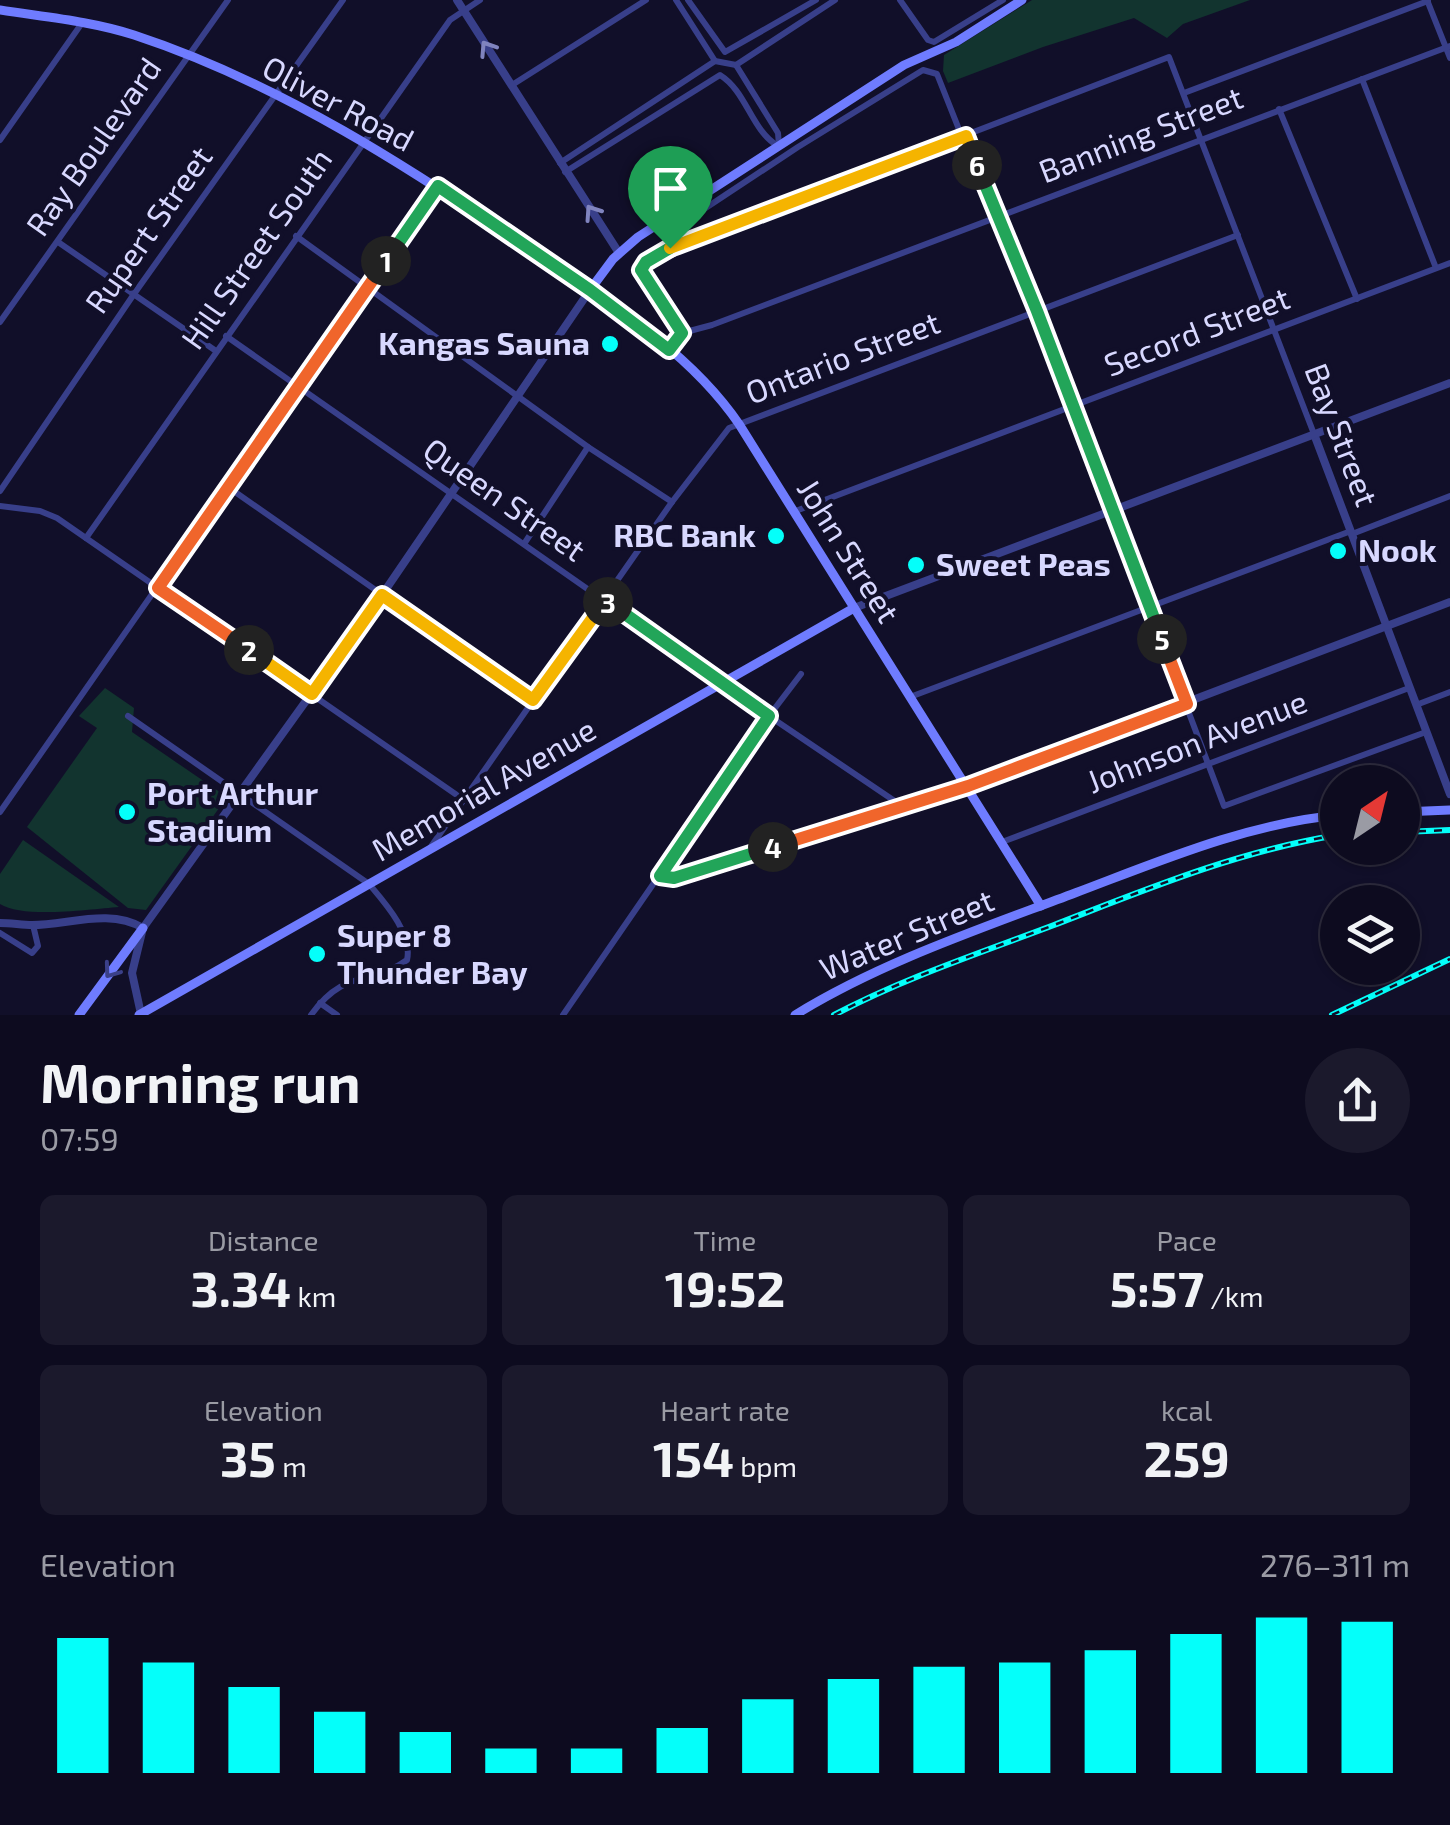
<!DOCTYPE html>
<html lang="en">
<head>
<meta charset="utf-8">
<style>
	:root { --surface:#0d0b1f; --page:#1b192c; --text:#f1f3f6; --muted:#9a9ba4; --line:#2d2b3d; --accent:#04fffa }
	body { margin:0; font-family:"Exo 2",sans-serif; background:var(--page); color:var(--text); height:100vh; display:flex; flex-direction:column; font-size:38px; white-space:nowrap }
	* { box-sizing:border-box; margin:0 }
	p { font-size:32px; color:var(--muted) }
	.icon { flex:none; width:55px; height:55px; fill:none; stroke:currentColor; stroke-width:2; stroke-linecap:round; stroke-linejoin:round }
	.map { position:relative; height:1015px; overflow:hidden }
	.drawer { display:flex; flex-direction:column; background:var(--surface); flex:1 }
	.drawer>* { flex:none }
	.needle { width:65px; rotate:35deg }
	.tools { position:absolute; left:1320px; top:765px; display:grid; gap:20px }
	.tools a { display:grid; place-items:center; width:100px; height:100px; border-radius:50%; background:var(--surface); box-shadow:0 2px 8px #0004,0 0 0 2px var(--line); font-size:50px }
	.pin { position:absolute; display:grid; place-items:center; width:85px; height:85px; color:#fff; margin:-102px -42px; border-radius:50% 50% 50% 0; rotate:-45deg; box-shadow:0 0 10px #0007 }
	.pin .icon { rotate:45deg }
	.km { position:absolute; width:50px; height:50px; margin:-25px; border-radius:50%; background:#222; color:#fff; font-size:28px; line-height:50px; text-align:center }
	.round { display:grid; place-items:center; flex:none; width:105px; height:105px; border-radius:52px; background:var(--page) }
	.summary { display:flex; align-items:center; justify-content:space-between; height:170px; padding:0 40px }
	h1 { font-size:55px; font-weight:700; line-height:75px }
	.metrics { display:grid; grid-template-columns:repeat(3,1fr); gap:15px; height:170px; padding:10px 40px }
	.metrics div { display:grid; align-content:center; border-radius:15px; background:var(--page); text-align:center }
	.metrics b { font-size:50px; font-weight:700 }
	.metrics small { font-size:28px; font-weight:400 }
	.metrics p { font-size:28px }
	.chart { height:280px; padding:20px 40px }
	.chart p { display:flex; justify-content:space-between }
	.chart svg { width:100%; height:180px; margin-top:10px; stroke:var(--accent); stroke-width:6 }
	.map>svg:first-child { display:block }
</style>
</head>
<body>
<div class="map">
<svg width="1450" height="1015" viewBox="0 0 1450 1015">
	<rect width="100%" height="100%" fill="#110f29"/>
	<g fill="#12342f">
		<polygon points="1032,0 1250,0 1183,24 1167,38 1134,18 1043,47 948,83 943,71 944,55"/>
		<polygon points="105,688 134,708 132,732 227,797 146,910 128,908 27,827 97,728 79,716"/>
		<path d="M23,840L119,907C91,909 23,919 0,904V874Z"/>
	</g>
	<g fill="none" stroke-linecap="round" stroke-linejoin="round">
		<g stroke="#383f8a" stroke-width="6">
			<polyline points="688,0 725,52 816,0"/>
			<polyline points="900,0 928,40 934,42 1003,0"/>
			<polyline points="1427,0 1450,58"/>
			<polyline points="715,61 736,65"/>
			<polyline points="736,65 835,0"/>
			<polyline points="736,65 778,133 779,145"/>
			<polyline points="1362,79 1436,268"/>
			<polyline points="512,85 646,0"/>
			<polyline points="1184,93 1428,1"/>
			<polyline points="1279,109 1357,299"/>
			<polyline points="965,136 1073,405 1224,806 1426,732"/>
			<polyline points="0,140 82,23"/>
			<polyline points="560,163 715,61 676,0"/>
			<path d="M565,172L720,75C747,92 751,130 778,146"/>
			<polyline points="296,236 588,447 672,502"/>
			<polyline points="58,242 216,351"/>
			<polyline points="671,248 671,236 686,221 798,147 923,70 937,74 962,137"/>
			<polyline points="0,322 228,0"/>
			<polyline points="682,333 641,270 645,262 671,248 1169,57 1314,434"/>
			<polyline points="682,333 712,325 1450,46"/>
			<polyline points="226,336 769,716 902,806"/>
			<polyline points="228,487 533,700"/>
			<polyline points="0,491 134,294 343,0"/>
			<polyline points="0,506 40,511 57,518 464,800"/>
			<polyline points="793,512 1450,263"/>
			<polyline points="1352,534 1450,496"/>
			<polyline points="86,538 450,20 480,0"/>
			<polyline points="524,544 588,447"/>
			<polyline points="910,697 1351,531"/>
			<polyline points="1416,705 1450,692"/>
			<path d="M128,716L369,884C385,903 413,934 407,960C372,986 345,967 311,1015"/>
			<polyline points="0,812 437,186"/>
			<polyline points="1002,842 1409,688"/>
			<polyline points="430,848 672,502 729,428 1238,235"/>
			<polyline points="660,877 673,878 967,786"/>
			<polyline points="0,933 32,953 38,946 33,925"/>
			<polyline points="320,1003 337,1015"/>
			<polyline points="563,1015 769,716 801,674"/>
		</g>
		<g stroke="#383f8a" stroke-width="8">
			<polyline points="457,0 619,253"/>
			<polyline points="1314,434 1450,794"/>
			<polyline points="854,608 1450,383"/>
			<polyline points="967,786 1450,602"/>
			<path d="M0,923C11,923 22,925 32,925C68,925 109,908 143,928"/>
			<polyline points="141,1014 132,973 143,928 382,595 590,290"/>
		</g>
		<g stroke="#6f7cff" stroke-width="9">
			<path d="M0,10C44,17 91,21 134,35C280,83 412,169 538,255C610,303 690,352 739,424L1041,906"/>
			<polyline points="590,290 613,259 638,237 904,65 956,42 1022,0"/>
			<polyline points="1402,812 1450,810"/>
			<polyline points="79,1015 143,928"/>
			<polyline points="139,1015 854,608"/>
			<path d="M795,1015C881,962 980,929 1075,893C1160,861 1246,824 1338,815"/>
		</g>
		<g stroke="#04fffa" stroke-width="6">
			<g id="rail">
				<polyline points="1402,832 1450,830"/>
				<path d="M834,1015C904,978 980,953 1054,925C1147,889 1238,851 1338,835"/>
				<polyline points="1332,1015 1450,959"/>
			</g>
		</g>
		<use href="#rail" stroke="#110f29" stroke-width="2.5" stroke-dasharray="8" stroke-linecap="butt"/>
	</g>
	<defs><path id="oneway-chevron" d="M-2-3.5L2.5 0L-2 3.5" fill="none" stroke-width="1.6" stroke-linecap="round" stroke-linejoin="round" transform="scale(2.5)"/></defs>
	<g stroke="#8084bf">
		<use href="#oneway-chevron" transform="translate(487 48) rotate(-123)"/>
		<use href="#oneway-chevron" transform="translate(592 212) rotate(-124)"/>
	</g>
	<use stroke="#3b4089" href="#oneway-chevron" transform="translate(111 971) rotate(126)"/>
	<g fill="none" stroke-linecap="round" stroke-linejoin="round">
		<g stroke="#fff" stroke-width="20">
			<polyline id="split-1" points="386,261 438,186 590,290 669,350 682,333 641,270 646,262 670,248"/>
		</g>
		<g stroke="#fff" stroke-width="20">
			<polyline id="split-2" points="249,650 158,588 386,261"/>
		</g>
		<g stroke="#fff" stroke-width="20">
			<polyline id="split-3" points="249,650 312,694 382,595 533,700 605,601 608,602"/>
		</g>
		<g stroke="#fff" stroke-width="20">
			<polyline id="split-4" points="608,602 769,716 660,876 674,878 773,847"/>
		</g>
		<g stroke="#fff" stroke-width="20">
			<polyline id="split-5" points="773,847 968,786 1187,704 1162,639"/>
		</g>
		<g stroke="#fff" stroke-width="20">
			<polyline id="split-6" points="977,165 1037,311 1162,639"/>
		</g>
		<g stroke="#fff" stroke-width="20">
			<polyline id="split-7" points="670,248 966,136 977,165"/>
		</g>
		<use href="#split-1" stroke="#22a559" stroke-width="12"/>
		<use href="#split-2" stroke="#f0652b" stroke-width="12"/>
		<use href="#split-3" stroke="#f5b400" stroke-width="12"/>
		<use href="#split-4" stroke="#22a559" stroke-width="12"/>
		<use href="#split-5" stroke="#f0652b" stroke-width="12"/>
		<use href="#split-6" stroke="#22a559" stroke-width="12"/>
		<use href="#split-7" stroke="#f5b400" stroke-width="12"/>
	</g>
	<g fill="#04fffa" stroke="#110f29" stroke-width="4">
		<circle cx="610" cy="344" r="10"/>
		<circle cx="776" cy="536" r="10"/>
		<circle cx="1338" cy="551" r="10"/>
		<circle cx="916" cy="565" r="10"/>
		<circle cx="127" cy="812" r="10"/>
		<circle cx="317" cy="954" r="10"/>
	</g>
	<g text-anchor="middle" stroke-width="8" stroke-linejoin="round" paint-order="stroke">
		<g font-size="32" fill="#d8d8ff" stroke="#110f29">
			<text transform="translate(338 104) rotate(28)" y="11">Oliver Road</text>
			<text transform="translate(1141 135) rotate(-21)" y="11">Banning Street</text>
			<text transform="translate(94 147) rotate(-55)" y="11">Ray Boulevard</text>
			<text transform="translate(149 230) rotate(-55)" y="11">Rupert Street</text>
			<text transform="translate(257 249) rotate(-55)" y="11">Hill Street South</text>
			<text transform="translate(1197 332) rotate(-21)" y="11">Secord Street</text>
			<text transform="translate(843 358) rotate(-21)" y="11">Ontario Street</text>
			<text transform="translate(1341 435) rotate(69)" y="11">Bay Street</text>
			<text transform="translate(504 500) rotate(35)" y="11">Queen Street</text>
			<text transform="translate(848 551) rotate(58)" y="11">John Street</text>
			<text transform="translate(1197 742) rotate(-21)" y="11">Johnson Avenue</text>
			<text transform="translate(484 790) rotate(-30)" y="11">Memorial Avenue</text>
			<text transform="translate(907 935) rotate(-23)" y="11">Water Street</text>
		</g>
		<g font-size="32" font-weight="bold" fill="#d8d8ff" stroke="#110f29" text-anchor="start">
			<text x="590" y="355" text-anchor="end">Kangas Sauna</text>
			<text x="756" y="547" text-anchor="end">RBC Bank</text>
			<text x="1358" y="562">Nook</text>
			<text x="936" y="576">Sweet Peas</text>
			<text x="147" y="805">Port Arthur<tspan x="147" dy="37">Stadium</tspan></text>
			<text x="337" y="947">Super 8<tspan x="337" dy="37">Thunder Bay</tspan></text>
		</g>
	</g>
</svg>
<div class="tools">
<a><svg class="needle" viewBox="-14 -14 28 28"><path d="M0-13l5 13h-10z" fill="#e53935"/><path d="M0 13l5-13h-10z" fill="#9a9ba4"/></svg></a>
<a><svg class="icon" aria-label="layers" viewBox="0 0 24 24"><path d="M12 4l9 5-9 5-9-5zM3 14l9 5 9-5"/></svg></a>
</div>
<div class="pin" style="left:670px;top:248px;background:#1e9e55"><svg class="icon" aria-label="arrive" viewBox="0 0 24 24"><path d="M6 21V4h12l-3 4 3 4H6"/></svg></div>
<b class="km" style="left:386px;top:261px">1</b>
<b class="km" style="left:249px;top:650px">2</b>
<b class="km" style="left:608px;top:602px">3</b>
<b class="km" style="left:773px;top:847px">4</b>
<b class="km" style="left:1162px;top:639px">5</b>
<b class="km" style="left:977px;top:165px">6</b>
</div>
<section class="drawer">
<div class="summary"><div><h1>Morning run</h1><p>07:59</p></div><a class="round"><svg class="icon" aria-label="share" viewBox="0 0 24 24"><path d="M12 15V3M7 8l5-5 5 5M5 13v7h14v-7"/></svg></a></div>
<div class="metrics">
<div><p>Distance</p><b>3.34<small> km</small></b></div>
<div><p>Time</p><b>19:52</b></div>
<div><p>Pace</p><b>5:57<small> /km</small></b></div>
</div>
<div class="metrics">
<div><p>Elevation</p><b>35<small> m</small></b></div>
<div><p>Heart rate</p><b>154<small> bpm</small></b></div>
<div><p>kcal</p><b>259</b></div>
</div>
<div class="chart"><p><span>Elevation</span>276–311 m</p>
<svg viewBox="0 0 160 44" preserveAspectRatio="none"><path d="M5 44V11M15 44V17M25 44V23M35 44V29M45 44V34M55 44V38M65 44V38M75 44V33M85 44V26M95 44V21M105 44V18M115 44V17M125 44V14M135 44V10M145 44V6M155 44V7"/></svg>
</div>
</section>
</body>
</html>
